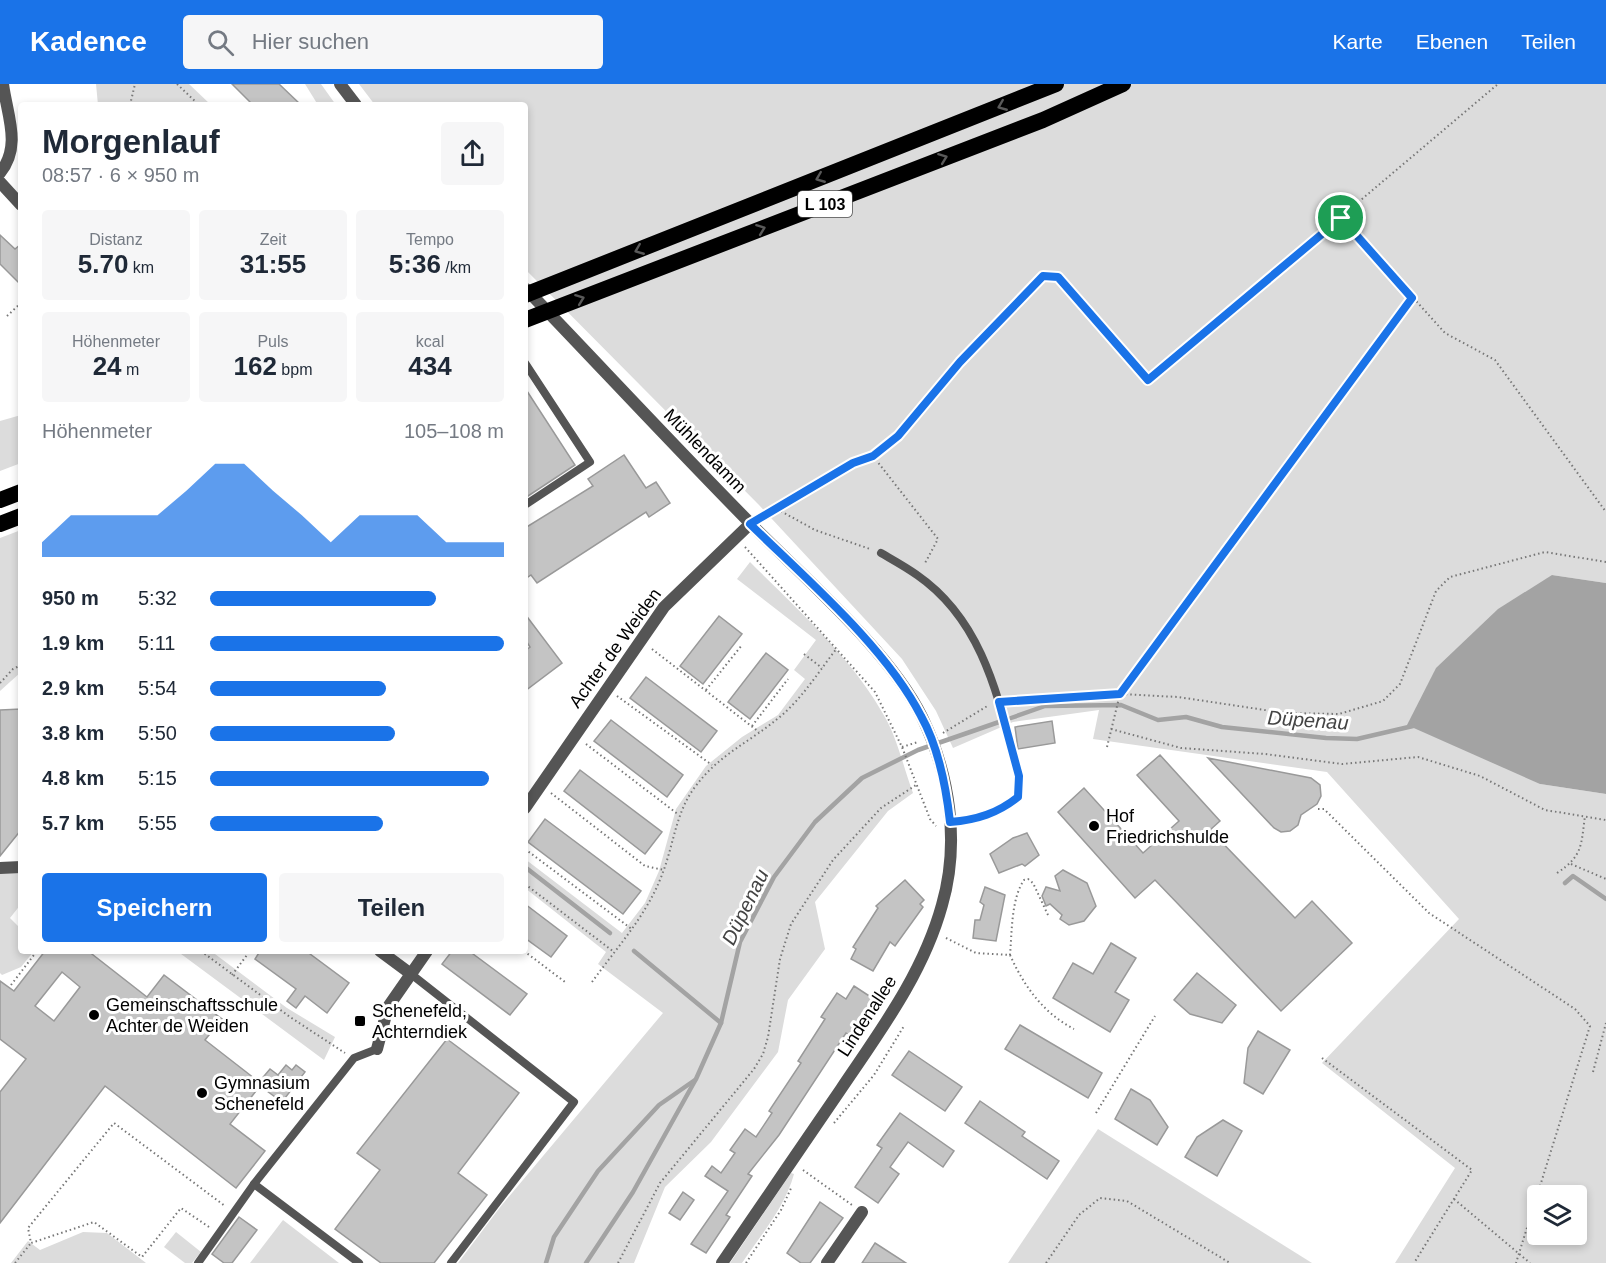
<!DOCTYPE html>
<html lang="de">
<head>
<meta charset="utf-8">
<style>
	:root { --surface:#fff; --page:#f6f6f7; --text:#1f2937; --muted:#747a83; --accent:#1a73e8 }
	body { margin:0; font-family:Helvetica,sans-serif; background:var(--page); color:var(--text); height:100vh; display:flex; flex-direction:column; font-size:22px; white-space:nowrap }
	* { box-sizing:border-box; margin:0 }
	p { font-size:20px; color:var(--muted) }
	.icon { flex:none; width:33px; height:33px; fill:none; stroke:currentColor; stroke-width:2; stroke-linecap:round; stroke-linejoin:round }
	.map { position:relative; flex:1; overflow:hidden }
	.details { position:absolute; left:18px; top:18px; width:510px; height:852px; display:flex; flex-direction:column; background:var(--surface); border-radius:6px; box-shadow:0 3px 9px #0003 }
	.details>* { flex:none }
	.tools { position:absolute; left:1527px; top:1101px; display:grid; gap:12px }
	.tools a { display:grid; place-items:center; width:60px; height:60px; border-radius:6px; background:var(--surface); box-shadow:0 3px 9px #0003; font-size:30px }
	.pin { position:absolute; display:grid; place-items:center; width:51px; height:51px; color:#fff; margin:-26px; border:3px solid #fff; border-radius:50%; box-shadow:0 2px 6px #0007 }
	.round { display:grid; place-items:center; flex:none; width:63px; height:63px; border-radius:6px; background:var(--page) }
	.head { display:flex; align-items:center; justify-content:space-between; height:102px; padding:0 24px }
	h1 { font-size:33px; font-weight:800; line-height:45px }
	.figures { display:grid; grid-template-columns:repeat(3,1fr); gap:9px; height:102px; padding:6px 24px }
	.figures div { display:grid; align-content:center; border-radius:6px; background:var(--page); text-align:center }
	.figures b { font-size:26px; font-weight:800 }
	.figures small { font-size:16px; font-weight:400 }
	.figures p { font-size:16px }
	.chart { height:168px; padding:12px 24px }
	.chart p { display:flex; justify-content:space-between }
	.chart svg { width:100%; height:108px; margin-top:6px; fill:var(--accent); opacity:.7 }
	.action { display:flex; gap:12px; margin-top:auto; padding:12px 24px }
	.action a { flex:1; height:69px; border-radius:6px; background:var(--accent); color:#fff; font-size:24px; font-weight:800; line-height:69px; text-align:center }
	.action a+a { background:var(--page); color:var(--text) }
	ul { padding:0 24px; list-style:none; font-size:20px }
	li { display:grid; grid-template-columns:96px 72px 1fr; align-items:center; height:45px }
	li i { height:15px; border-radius:8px; background:var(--accent) }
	header { display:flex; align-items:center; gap:36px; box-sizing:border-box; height:84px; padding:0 30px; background:var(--accent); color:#fff }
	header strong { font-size:28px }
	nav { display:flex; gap:33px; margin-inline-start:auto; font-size:21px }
	.search { width:420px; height:54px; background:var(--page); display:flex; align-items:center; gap:15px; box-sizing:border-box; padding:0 21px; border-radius:6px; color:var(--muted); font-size:22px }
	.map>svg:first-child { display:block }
</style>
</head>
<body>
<header>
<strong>Kadence</strong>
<div class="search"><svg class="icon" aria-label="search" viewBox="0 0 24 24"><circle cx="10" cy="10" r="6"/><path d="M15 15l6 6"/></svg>Hier suchen</div>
<nav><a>Karte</a><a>Ebenen</a><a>Teilen</a></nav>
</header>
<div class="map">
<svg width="1606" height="1179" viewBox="0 0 1606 1179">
	<rect width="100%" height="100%" fill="#fff"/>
	<g fill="#dcdcdc" fill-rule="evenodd">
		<polygon points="96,0 189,0 211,21 98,21"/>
		<polygon points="305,0 321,0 336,21 318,21"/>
		<path d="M359,0H1606V499L1552,491L1540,700L1606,710V1179H1395L1455,1084L1322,979L1459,835L1327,688L1093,655L1099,626L1013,638L953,664L936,627L902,575L759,421L525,185V21H375ZM1538,1112H1576V1150H1538Z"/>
		<polygon points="21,331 21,379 0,387 0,337"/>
		<polygon points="21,446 21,588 0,607 0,454"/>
		<path d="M750,478C798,526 853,574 886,635C898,657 904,685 913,709L888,727L815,818L825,865L788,916L778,968L711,1058L665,1103L634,1179H458L501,1122L663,929L598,880L606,868L525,804V775L622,849L645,819L659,787L676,725L706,682L742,653L778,631L805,595L794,586L816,556L737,495Z"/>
		<polygon points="21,787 21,820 10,834 21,845 21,867 34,867 21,883 2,891 0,889 0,789"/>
		<polygon points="177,867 211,867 287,924 335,953 324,976"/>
		<polygon points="1098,1045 1312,1179 1008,1179"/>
		<path d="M791,1089L794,1090C785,1123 761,1151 742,1179H730Z"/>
		<polygon points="283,1136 339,1179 250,1179"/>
		<polygon points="83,1148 107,1149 146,1179 11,1179 28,1157 40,1166"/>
		<polygon points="176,1148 201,1168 192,1179 185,1179 164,1163"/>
	</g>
	<polygon fill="#a3a3a3" points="1552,491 1606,499 1606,710 1540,700 1407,641 1436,584 1498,525"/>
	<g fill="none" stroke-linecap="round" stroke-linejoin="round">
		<g stroke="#a3a3a3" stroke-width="4.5">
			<polyline points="1011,634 1045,622 1121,621 1158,636 1186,633 1222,643 1326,654 1357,655 1413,642"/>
			<polyline points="525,783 610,849"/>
			<polyline points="1565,799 1573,792 1606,815"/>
			<polyline points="634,867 721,939"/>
			<polyline points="546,1179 554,1153 598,1087 659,1021 695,996"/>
			<polyline points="586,1179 633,1108 696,995 721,939 740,858 774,793 815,738 862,694 918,666 999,638"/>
		</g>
	</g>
	<g fill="#c4c4c4" stroke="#999" stroke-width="1.5" fill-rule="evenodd">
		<polygon points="232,0 279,0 301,21 253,21"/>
		<polygon points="0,151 15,165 21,160 21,201 0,180"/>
		<polygon points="525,304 575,381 525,414"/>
		<polygon points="624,371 646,404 656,398 670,419 649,433 646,428 537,499 531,491 525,495 525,444 593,402 588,395"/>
		<polygon points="525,530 562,579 525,607 525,567 530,563 525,555"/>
		<polygon points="719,532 742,550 703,600 680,582"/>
		<polygon points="766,569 788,586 750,635 728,618"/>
		<polygon points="646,593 717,647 701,668 630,614"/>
		<polygon points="21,625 21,746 0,772 0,626"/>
		<polygon points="611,636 683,691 667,713 594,657"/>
		<polygon points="1052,637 1055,659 1018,665 1015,643"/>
		<polygon points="1160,671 1220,737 1210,746 1295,834 1312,817 1352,859 1281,927 1155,796 1135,814 1058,728 1084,704 1143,769 1179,737 1137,691"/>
		<polygon points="1208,674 1311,694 1320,701 1321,712 1317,720 1301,731 1298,741 1290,747 1281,748 1274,744"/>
		<polygon points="580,686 662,748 645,770 564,707"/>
		<polygon points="545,735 641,807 623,830 528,758"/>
		<polygon points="1027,749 1039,771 1025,782 1022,780 999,789 990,770 1013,754"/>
		<polygon points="1063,786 1087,799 1096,822 1084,837 1069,841 1060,835 1062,831 1050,820 1046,822 1042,812 1046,803 1060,807 1055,792"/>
		<polygon points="905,796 924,816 920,820 923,823 895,862 890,858 873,887 851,875 856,865 853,863 878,824 876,822"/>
		<polygon points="985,803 1005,811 996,857 973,854 975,836 980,836 984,821 980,818"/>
		<polygon points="525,820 567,852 551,873 525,854"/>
		<polygon points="1111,859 1136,874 1115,908 1129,916 1110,948 1053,914 1073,879 1093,890"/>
		<path d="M45,867H88L147,913L164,891L222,935L205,956L259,998L270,985L278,991L286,981L292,986L296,981L305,988L282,1018L260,1002L230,1040L265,1067L236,1104L105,1002L0,1139V1008L26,975L0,955V897L14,907ZM62,888L80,903L54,937L35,922Z"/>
		<polygon points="260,867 306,867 349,899 327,929 305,912 296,924 287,917 296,905 255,875"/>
		<polygon points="452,867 469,867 527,910 510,931 442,880"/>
		<polygon points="1197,889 1236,921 1222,939 1190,930 1174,916"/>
		<polygon points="854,902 877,917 852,953 846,949 779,1051 748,1090 752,1092 726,1131 730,1133 706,1169 691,1160 728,1107 705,1092 712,1082 721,1089 735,1069 730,1066 745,1045 756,1053 772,1029 769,1027 801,979 798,977 825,935 821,933 837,909 846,915"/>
		<polygon points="1020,941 1102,989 1088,1014 1005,965"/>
		<polygon points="1258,947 1290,966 1263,1010 1244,999 1248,964"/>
		<polygon points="447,955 519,1009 458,1089 487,1111 434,1179 381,1179 335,1145 380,1086 357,1069"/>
		<polygon points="909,967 962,1003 945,1027 892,991"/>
		<polygon points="1131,1005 1150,1016 1168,1043 1157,1061 1115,1035"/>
		<polygon points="980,1017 1025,1048 1022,1052 1059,1077 1047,1095 965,1039"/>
		<polygon points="900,1029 954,1067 943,1083 908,1058 890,1083 899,1090 878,1119 855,1103 882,1064 877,1061"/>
		<polygon points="1223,1036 1242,1047 1217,1092 1185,1073 1197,1053"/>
		<polygon points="683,1108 694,1116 680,1136 669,1129"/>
		<polygon points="820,1118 843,1134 810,1179 801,1179 787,1169"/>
		<polygon points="239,1133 257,1146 232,1179 224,1179 212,1170"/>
		<polygon points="875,1159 906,1179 862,1179"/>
	</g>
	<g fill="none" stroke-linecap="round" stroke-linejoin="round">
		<g stroke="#777" stroke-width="2" stroke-dasharray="1.5 3" stroke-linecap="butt">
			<polyline points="177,0 199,21"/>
			<polyline points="130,21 135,0"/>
			<polyline points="1341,134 1445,249 1495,276 1606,428"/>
			<polyline points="7,232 21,219"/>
			<polyline points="873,372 938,455 924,481"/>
			<polyline points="777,425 815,446 870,465"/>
			<polyline points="763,432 853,379 873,372 898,352 960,278 1043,192 1058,193 1148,296 1498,0"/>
			<polyline points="745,463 875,608 902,663 930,735 936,742"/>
			<polyline points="652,565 759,648"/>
			<polyline points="804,570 822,584"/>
			<polyline points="0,599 13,585 21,581"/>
			<polyline points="706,606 742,561"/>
			<polyline points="617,612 712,681"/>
			<polyline points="1009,617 1120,610 1178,613 1285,629 1339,630 1383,617 1400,600 1436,507 1450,493 1545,468 1606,478"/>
			<polyline points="752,642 788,595"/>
			<polyline points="1111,645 1181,664 1265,670 1342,680 1418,673 1480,692 1545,726 1606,736"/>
			<polyline points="943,649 989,621"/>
			<polyline points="586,660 679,731"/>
			<polyline points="902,663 918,658"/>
			<polyline points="1107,663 1120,610 1412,214"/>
			<polyline points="551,709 645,782 664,786"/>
			<polyline points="1318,725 1324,725 1429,829 1575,925 1590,942 1516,1179"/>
			<polyline points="525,765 633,846"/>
			<polyline points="1571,780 1606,795"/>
			<path d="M1557,789C1583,772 1581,761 1585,732"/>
			<polyline points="525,800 614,868"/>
			<path d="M946,854L976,869L1010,871C1024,902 1043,929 1074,945"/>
			<polyline points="201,867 290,933 345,969"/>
			<polyline points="524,867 565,898"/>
			<path d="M1010,871C1012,849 1011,815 1024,796L1028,795L1033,799L1048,831"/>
			<polyline points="232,891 250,867"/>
			<path d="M592,898C618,862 648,830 663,788C674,759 676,728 695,703C720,669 751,658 782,631C803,613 820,586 837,564"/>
			<polyline points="11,901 37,867"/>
			<polyline points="1322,974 1472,1086 1414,1179"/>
			<polyline points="1593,988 1606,939"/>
			<polyline points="1096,1029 1155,932"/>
			<polyline points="834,1039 874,991 904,942"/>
			<polyline points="803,1086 852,1121"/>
			<polyline points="1454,1115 1530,1179"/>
			<polyline points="209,1143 181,1124 142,1173 94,1138 31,1159 28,1144 114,1039 225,1122"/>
			<polyline points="15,1179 31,1159"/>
			<polyline points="618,1179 660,1099 754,985 763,970 768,953 780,875 791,840 833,776 881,724 916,701"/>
			<polyline points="746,1179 781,1126 792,1102"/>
			<polyline points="1046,1179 1079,1131 1100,1114 1127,1117 1230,1179"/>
		</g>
		<g stroke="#555" stroke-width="8">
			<polyline points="525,279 590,378 525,421"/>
			<path d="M881,469C893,476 906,483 917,491C985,538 999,618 1019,692L1018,713C998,729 977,736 950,738"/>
			<polyline points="411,890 574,1018 451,1179"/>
			<polyline points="254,1100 359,1179"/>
			<polyline points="198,1179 254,1100 354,974 377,965"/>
		</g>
		<g stroke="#555" stroke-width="12">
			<polyline points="340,0 356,21"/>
			<path d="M0,89C22,62 7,31 3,0"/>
			<polyline points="0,98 21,121"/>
			<path d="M526,205C601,283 675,363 751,440C804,494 889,566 922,633C950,691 960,759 942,821C923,890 880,947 841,1005C801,1063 762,1121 722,1179"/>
			<polyline points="525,724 664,523 750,440"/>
			<polyline points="0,784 21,783"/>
			<polyline points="380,867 411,890"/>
			<polyline points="377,965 388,923 427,867"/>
			<polyline points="827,1179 862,1128"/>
		</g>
		<g stroke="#000" stroke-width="16">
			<polyline points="525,211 1056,0"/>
			<polyline points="525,236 1043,36 1123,0"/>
			<polyline points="0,416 21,408"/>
			<polyline points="0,440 21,432"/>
		</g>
	</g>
	<defs><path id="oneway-chevron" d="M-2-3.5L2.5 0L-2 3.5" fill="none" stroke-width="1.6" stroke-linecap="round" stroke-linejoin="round" transform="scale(1.5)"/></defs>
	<g stroke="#595959">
		<use href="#oneway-chevron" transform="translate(1002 22) rotate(158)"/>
		<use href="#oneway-chevron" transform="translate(943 74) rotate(-21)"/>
		<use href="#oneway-chevron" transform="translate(820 94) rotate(158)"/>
		<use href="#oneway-chevron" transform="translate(761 145) rotate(-21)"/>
		<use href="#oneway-chevron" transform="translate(639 166) rotate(158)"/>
		<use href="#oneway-chevron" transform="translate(580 215) rotate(-21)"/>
	</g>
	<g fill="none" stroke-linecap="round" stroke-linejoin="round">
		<g stroke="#fff" stroke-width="12">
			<path id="route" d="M1341,134L1412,214L1120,610L999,618L1019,692L1018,713C998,729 977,736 950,738C946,702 939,664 921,632C885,562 806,495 750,440L853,379L873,372L898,352L960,278L1043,192L1058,193L1148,296Z"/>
		</g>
		<use href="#route" stroke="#1a73e8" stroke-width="8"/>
	</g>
	<g fill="#000" stroke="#fff" stroke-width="2">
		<circle cx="1094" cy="742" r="6"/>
		<circle cx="94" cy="931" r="6"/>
		<rect x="354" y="931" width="12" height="12" rx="3"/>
		<circle cx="202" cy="1009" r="6"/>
	</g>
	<g text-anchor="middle" stroke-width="6" stroke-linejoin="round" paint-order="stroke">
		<rect fill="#fff" stroke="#4c4c4c" stroke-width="1.5" x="798" y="107" width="54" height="26" rx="4.5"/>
		<g font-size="16" font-weight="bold" fill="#000">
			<text x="825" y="126">L 103</text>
		</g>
		<g font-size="18" fill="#000" stroke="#fff">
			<text transform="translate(705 367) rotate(46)" y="6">Mühlendamm</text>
			<text transform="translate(615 564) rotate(-54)" y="6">Achter de Weiden</text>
			<text transform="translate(867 932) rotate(-57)" y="6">Lindenallee</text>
		</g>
		<g font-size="18" fill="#000" stroke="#fff" text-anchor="start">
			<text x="1106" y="738">Hof<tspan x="1106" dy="21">Friedrichshulde</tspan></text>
			<text x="106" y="927">Gemeinschaftsschule<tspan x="106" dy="21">Achter de Weiden</tspan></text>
			<text x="372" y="933">Schenefeld,<tspan x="372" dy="21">Achterndiek</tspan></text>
			<text x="214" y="1005">Gymnasium<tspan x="214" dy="21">Schenefeld</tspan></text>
		</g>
		<g font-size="20" font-style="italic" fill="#444" stroke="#fff">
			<text transform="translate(1308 636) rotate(4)" y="7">Düpenau</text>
			<text transform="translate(745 823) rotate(-64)" y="7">Düpenau</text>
		</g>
	</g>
</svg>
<div class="tools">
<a><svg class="icon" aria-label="layers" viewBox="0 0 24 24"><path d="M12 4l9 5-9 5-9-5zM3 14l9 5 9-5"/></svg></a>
</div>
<div class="pin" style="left:1341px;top:134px;background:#1e9e55"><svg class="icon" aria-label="arrive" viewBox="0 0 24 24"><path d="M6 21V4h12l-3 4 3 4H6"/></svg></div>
<section class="details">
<div class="head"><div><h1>Morgenlauf</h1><p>08:57 · 6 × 950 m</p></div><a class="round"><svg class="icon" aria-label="share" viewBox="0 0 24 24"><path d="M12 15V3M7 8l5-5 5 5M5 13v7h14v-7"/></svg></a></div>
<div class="figures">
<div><p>Distanz</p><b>5.70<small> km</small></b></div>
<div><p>Zeit</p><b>31:55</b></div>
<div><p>Tempo</p><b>5:36<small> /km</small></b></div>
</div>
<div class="figures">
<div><p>Höhenmeter</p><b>24<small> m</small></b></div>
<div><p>Puls</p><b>162<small> bpm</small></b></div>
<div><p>kcal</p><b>434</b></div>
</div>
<div class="chart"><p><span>Höhenmeter</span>105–108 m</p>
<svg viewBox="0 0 160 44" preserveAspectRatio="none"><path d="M0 44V38L10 27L20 27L30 27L40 27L50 17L60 6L70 6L80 17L90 27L100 38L110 27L120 27L130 27L140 38L150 38L160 38V44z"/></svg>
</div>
<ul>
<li><b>950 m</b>5:32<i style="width:77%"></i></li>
<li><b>1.9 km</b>5:11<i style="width:100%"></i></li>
<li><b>2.9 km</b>5:54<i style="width:60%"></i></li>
<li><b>3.8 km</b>5:50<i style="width:63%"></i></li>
<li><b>4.8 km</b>5:15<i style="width:95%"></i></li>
<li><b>5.7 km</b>5:55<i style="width:59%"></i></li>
</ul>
<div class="action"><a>Speichern</a><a>Teilen</a></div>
</section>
</div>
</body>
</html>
